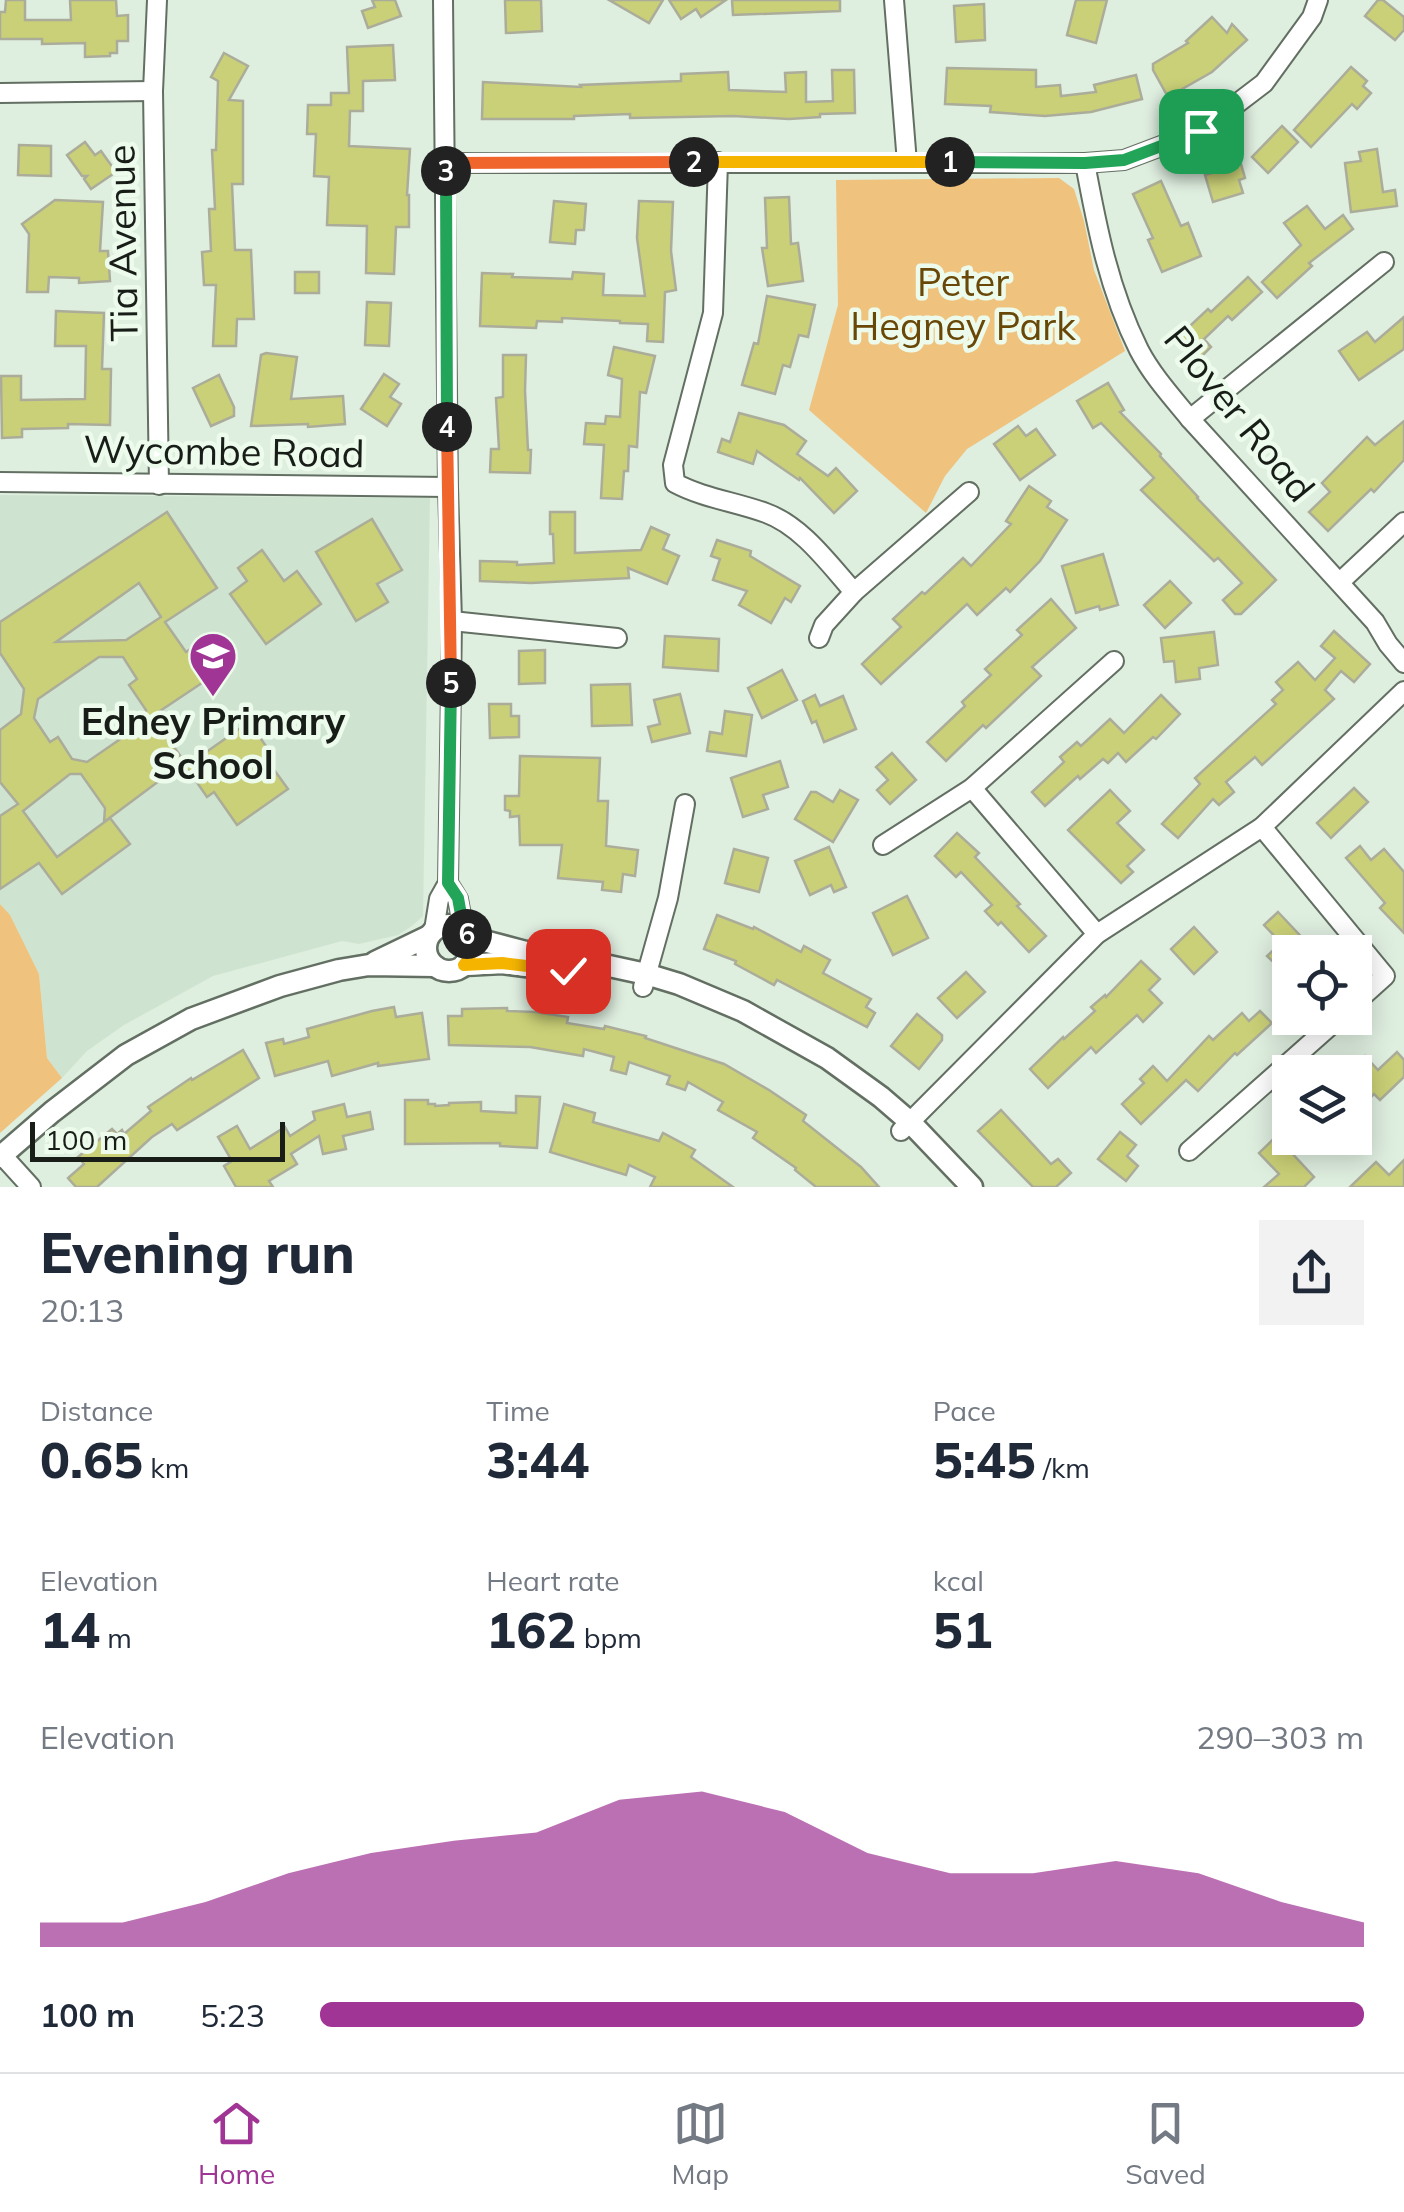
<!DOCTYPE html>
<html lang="en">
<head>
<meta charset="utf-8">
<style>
	:root { --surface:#fff; --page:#f2f2f3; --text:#1f2937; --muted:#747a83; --line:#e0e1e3; --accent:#a03595 }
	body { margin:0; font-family:Mulish,sans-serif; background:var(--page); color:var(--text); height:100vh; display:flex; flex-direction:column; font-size:38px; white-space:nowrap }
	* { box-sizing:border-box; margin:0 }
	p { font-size:32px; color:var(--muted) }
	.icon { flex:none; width:55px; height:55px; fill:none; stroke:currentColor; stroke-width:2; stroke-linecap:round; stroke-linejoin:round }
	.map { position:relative; height:1187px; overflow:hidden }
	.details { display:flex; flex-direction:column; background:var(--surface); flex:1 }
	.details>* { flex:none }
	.buttons { position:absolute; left:1272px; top:935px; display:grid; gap:20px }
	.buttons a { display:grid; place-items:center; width:100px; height:100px; border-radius:0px; background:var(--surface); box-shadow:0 5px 25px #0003; font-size:50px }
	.scale { position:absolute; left:30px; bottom:25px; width:255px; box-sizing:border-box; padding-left:10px; border:5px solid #181d18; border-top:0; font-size:28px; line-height:35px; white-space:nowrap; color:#181d18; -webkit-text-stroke:8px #ecfbec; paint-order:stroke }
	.pin { position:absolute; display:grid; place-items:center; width:85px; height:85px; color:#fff; margin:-42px; border-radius:20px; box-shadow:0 5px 15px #0006 }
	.km { position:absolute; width:50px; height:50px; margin:-25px; border-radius:50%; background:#222; color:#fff; font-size:28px; line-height:50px; text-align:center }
	.round { display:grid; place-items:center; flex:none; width:105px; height:105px; border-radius:0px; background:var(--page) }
	.head { display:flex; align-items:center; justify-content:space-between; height:170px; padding:0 40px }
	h1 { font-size:55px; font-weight:800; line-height:75px }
	.figures { display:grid; grid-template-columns:repeat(3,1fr); gap:15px; height:170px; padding:10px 40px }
	.figures div { display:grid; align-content:center }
	.figures b { font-size:50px; font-weight:800 }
	.figures small { font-size:28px; font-weight:400 }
	.figures p { font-size:28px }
	.chart { height:280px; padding:20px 40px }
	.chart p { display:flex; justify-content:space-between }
	.chart svg { width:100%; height:180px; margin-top:10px; fill:var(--accent); opacity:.7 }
	ul { padding:0 40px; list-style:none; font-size:32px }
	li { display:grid; grid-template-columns:160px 120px 1fr; align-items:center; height:75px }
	li i { height:25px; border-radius:12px; background:var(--accent) }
	.tab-bar { display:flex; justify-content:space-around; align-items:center; height:140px; border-top:2px solid var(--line); background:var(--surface); font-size:28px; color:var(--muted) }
	.tab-bar a { display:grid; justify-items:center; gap:5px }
	.tab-bar .selected { color:var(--accent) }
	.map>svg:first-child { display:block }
</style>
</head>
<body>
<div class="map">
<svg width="1404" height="1187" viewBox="0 0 1404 1187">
	<rect width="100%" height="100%" fill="#deeedf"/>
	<polygon fill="#cfe4d0" points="0,495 430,498 423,916 412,926 398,935 359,944 342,941 213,976 124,1025 87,1051 62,1078 47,1058 39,974 10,916 0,904"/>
	<g fill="#efc27e">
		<polygon points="1059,178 1074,189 1084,221 1094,270 1125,351 967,449 945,476 926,513 809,410 838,305 836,180"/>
		<polygon points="0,904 10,915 39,974 47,1058 62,1078 0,1133"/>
	</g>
	<g fill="#cad077" stroke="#abad9a" stroke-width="2.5" fill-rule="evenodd">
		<polygon points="6,0 25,0 25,20 71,20 70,0 116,0 117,16 128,15 128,41 117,41 117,53 110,53 110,56 85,57 85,43 42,44 42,39 0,39 0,12 5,12"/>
		<polygon points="372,0 395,0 401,16 368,28 362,11 375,7"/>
		<polygon points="505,0 541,0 542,31 506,33"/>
		<polygon points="609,0 663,0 649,23"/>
		<polygon points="669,0 726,0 701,17 696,9 681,19"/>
		<polygon points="732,0 840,0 840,11 733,15"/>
		<polygon points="1076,0 1107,0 1096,43 1067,35"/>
		<polygon points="1378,0 1383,0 1404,17 1404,30 1395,40 1365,16"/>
		<polygon points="984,4 985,40 956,42 954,6"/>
		<polygon points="1212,17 1227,33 1232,24 1247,40 1212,72 1168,97 1153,70 1153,64 1188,43 1186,41"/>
		<polygon points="393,45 395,80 363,81 363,111 350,111 349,146 410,149 407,195 409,195 409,227 396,227 394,274 366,273 367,226 327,225 329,177 314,176 316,134 307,134 308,105 331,105 331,93 349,93 347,47"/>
		<polygon points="224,53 248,66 229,100 243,101 243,184 232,184 235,250 251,250 254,319 237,319 236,346 213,346 216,285 204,285 202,252 211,251 209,209 215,209 212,150 216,150 218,81 211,77"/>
		<polygon points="1351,67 1367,81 1363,86 1371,93 1357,109 1352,104 1311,147 1294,130"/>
		<polygon points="947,68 1036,70 1036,87 1060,85 1061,96 1096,92 1094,85 1136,75 1142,99 1091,112 1045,116 990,112 991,106 945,104"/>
		<polygon points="832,70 854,70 855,113 820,114 820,117 789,119 733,116 630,118 630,114 574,116 574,119 482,119 483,82 581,87 580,85 681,81 681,74 728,72 729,90 786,92 785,73 806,72 806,102 833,101"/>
		<polygon points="1282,126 1298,142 1268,173 1252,157"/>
		<polygon points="85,142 95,155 101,151 116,172 91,189 84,179 87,176 82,176 67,155"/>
		<polygon points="19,145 51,146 51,176 18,175"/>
		<polygon points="1377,149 1383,192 1395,190 1397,206 1351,212 1345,163 1361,161 1359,152"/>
		<polygon points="1237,150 1245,178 1239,180 1243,193 1213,202 1205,175 1228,168 1224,154"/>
		<polygon points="1161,181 1181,226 1188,223 1201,256 1162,272 1148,240 1153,238 1133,194"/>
		<polygon points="789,197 791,244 798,243 803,281 768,286 762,248 767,248 765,198"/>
		<polygon points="55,200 103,202 100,251 108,251 110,281 79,283 79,278 49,277 48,292 27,292 29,234 22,224"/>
		<polygon points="554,201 586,204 584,230 576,230 575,244 550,242"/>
		<polygon points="639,201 673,202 671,251 676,290 665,292 663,342 647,341 648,324 620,323 620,321 562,318 562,322 537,321 536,328 480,326 482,273 513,274 512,277 572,279 573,272 604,274 603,295 645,296 637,238"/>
		<polygon points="1307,206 1325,229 1343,215 1353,229 1309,263 1312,266 1277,298 1262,282 1301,245 1284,223"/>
		<rect x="295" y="272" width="24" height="21"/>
		<polygon points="1248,277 1262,292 1232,320 1228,316 1204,339 1211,347 1197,361 1176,339 1208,309 1211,312"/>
		<polygon points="767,296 815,305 808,337 799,335 790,367 783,365 775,394 742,385 754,343 758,344"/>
		<polygon points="367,302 391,303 389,346 365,345"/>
		<polygon points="56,311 104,313 102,369 111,369 110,425 68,424 68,428 22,429 22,437 2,438 1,376 21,376 21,400 85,399 86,346 55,346"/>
		<polygon points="1404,317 1404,349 1359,380 1339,351 1367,332 1375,342"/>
		<polygon points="614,347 655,356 646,393 640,392 637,447 629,446 628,471 624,471 622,499 601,498 604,445 584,444 586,423 605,424 606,416 620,417 622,379 608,375"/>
		<polygon points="266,353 297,357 291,399 343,396 345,424 308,427 308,424 251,426 261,355"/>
		<polygon points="503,355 526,355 525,391 528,450 531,450 530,473 490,472 491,449 499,449 496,398 503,397"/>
		<polygon points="384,374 399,384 390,397 401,404 387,426 361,409"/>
		<polygon points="219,375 234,407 234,416 211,426 193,388"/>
		<polygon points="1108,383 1124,410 1120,412 1161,454 1160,456 1198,497 1197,498 1276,580 1241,614 1235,614 1223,600 1242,583 1218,558 1214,561 1141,490 1154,478 1101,423 1093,428 1077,401"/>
		<polygon points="739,413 784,425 806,441 797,454 828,476 836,468 857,491 834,513 800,478 799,480 757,451 753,464 718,452 722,439 730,442"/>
		<polygon points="1404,421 1404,460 1374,492 1371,489 1328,531 1309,512 1330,492 1322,483 1367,437 1375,445"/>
		<polygon points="1018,426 1026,436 1036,429 1055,455 1020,480 994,444"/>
		<polygon points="1029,486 1051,501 1047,507 1067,520 1040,561 1010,592 1006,588 977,615 967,604 881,684 862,664 901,627 893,619 922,592 925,594 963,558 971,566 1011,524 1006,521"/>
		<path d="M167,512L217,588L165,622L186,652L192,648L211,677L160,711L158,724L181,757L195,760L249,722L273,756L267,760L288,789L237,825L214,792L207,797L189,771L175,769L104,822L105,808L81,774H70L23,811L57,857L110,818L130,844L62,894L39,863L0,889V816L18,804L0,782V730L21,714L24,689L0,653V622ZM139,583L161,617L126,640L56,642ZM99,657H123L137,679L129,685L146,710L145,722L87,762L72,759L58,737L50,742L34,718L38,699Z"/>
		<polygon points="550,512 575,512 575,553 641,550 651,527 669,535 663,549 679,556 667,584 628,568 629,578 531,583 480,581 480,561 517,562 517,565 554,563 553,534 550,534"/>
		<polygon points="372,519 402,570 377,584 388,602 356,621 316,552"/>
		<polygon points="717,540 751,551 750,556 800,586 791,602 785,598 771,623 739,605 747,591 713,580 720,559 711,556"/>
		<polygon points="262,550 284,581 297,571 321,604 266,644 230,594 247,581 238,568"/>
		<polygon points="1103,554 1118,605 1100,610 1099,606 1076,613 1062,566"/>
		<polygon points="1170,581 1191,603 1165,628 1144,605"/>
		<polygon points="1051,599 1076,628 1032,667 1041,676 986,728 983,725 946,761 927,742 965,706 962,702 991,675 985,669 1022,635 1017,630"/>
		<polygon points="1334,631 1370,664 1354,682 1341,671 1325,690 1334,699 1262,765 1255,757 1226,782 1234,792 1219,805 1213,799 1178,838 1162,824 1200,784 1195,778 1276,704 1272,700 1283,690 1276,682 1298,662 1315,680 1335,658 1321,646"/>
		<polygon points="1214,632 1218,665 1199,668 1200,679 1176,682 1174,661 1164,662 1161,638"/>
		<polygon points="665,636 719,639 718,671 663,667"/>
		<polygon points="545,650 545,683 519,684 519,651"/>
		<polygon points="782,670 797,700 762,718 748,688"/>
		<polygon points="630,684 632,725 592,726 591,685"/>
		<polygon points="680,694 690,733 652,742 648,727 660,724 654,700"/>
		<polygon points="815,695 820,706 843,696 856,729 824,742 816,721 812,723 803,701"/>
		<polygon points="1161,695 1180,714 1156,739 1153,737 1126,762 1118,753 1108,763 1103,759 1080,779 1078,776 1045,806 1032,792 1064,762 1060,757 1077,742 1081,746 1110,719 1124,733"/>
		<polygon points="489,704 511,704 511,716 519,716 519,737 490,738"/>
		<polygon points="725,711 752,715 746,756 707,751 710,732 722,734"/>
		<polygon points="892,753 916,780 890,804 877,790 888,780 876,767"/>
		<polygon points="520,756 600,758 598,801 608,801 606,846 638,850 635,876 623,874 621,892 602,890 603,882 558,878 562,845 520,845 519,816 510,817 510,811 505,810 505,796 519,796"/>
		<polygon points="780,761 788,787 763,795 768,809 743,817 731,778"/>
		<polygon points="1354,788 1368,802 1331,838 1317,823"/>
		<polygon points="840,790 858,800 833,842 795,819 811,792 816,792 833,802"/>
		<polygon points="1110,790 1130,811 1117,823 1144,850 1127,866 1133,872 1121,883 1068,830"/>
		<polygon points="957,833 979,853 975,857 1020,904 1017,906 1046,936 1029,952 1001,922 998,925 985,911 992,905 961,872 956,877 935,856"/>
		<polygon points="1360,846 1371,860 1384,849 1404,872 1404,933 1380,908 1385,903 1346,858"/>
		<polygon points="829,847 846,887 834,892 831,885 810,895 795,861"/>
		<polygon points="734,849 768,858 759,892 725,883"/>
		<polygon points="907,896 928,938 893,955 873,913"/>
		<polygon points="1278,912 1309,945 1301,952 1290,952 1290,978 1267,956 1281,943 1264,925"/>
		<polygon points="717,915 753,929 754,927 801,952 804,946 830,960 823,973 871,999 866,1007 875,1013 867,1027 777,980 774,985 735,964 736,961 704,949"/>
		<polygon points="1194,927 1217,952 1194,974 1171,949"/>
		<polygon points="1141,961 1160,979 1149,990 1162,1003 1143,1022 1137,1015 1096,1053 1091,1047 1048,1088 1030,1069 1063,1037 1064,1039 1095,1011 1091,1007 1105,995 1106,997"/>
		<polygon points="966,972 985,992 957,1018 938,998"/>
		<polygon points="394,1007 396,1017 422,1013 429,1059 378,1066 378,1063 332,1076 328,1061 275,1076 266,1043 283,1039 284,1044 309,1037 307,1029 372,1011"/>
		<polygon points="507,1008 507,1011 535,1012 568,1017 567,1023 604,1029 605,1026 646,1036 645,1038 724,1064 769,1090 806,1115 803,1121 861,1167 879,1187 816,1187 795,1170 796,1168 753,1138 757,1132 718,1110 723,1102 688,1082 685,1090 667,1084 670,1076 629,1062 626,1074 611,1070 614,1057 584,1049 583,1056 530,1047 449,1045 448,1016 462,1016 462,1009"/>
		<polygon points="1260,1011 1272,1023 1237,1055 1235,1053 1198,1091 1186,1080 1141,1124 1122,1104 1144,1083 1140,1079 1153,1066 1167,1081 1209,1036 1213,1040 1242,1013 1249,1021"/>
		<polygon points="917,1014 942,1035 942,1040 919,1069 891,1046"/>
		<polygon points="243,1050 259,1078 177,1130 172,1124 152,1137 97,1187 76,1187 68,1178 84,1164 78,1157 112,1129 117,1134 122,1130 124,1134 151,1111 148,1107 191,1078 192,1080"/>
		<polygon points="1397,1052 1404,1060 1404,1077 1380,1100 1374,1094 1355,1112 1355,1072 1351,1069 1365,1056 1378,1070"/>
		<polygon points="516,1096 540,1097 537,1148 500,1146 500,1143 405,1144 405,1100 428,1100 428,1104 435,1104 435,1106 449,1105 449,1103 481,1102 481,1111 516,1113"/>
		<polygon points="344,1104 347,1117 370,1112 373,1129 343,1136 346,1149 323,1154 319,1136 291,1154 297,1164 269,1181 273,1187 236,1187 224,1166 232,1161 218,1137 237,1126 250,1149 285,1127 290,1136 315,1120 313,1112"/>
		<polygon points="564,1104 595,1113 593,1122 659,1141 663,1133 695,1150 691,1157 733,1187 650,1187 655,1177 629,1165 626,1175 550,1152"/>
		<polygon points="1001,1110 1051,1164 1058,1159 1071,1173 1056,1187 1033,1187 978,1131"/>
		<polygon points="1290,1123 1290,1138 1304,1138 1290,1151 1314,1177 1304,1187 1264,1187 1279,1174 1259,1153"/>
		<polygon points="1120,1132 1136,1145 1127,1156 1138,1166 1126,1181 1098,1159"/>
		<polygon points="1404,1160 1404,1187 1350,1187 1376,1162 1389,1175"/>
	</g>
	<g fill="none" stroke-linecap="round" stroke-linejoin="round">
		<g stroke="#626f62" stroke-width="22">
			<g id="minor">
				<polyline points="157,0 153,91 159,485"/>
				<polyline points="894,0 907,163"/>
				<polyline points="0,93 153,91"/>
				<path d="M718,162L713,313L673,465L675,483C703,498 736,502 766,513C802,526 829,564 854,592"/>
				<polyline points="446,163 1085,163 1124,160 1201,131 1264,83 1312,17 1318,0"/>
				<path d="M1085,163C1097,228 1109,290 1139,350C1152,375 1172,397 1190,419L1375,622L1388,644L1404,663"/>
				<polyline points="1190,419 1384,262"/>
				<polyline points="0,482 448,487"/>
				<polyline points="1340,582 1404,522"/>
				<polyline points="452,621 617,638"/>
				<polyline points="819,638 824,625 854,592 969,492"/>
				<polyline points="972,788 1097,934"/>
				<polyline points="1262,827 1385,976 1355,1003"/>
				<polyline points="883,845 972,788 1114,661"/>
				<polyline points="448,883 458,899 464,931"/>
				<polyline points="434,930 439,899 448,883 452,621 448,487 443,0"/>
				<polyline points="643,987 668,898 685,804"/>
				<polyline points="901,1131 1097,934 1262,827 1404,691"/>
				<polyline points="1189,1151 1339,1018"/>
				<polyline points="2,1155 31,1187"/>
			</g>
		</g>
		<g stroke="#626f62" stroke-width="25">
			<g id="tertiary">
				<circle cx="449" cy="948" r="23"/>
				<polyline points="469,937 526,952 563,956 646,974 679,984 743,1011 827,1058 881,1097 910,1122 972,1187"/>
				<polyline points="375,962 429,936"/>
				<polyline points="464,965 502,963 587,974"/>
				<polyline points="0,1157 52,1112 126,1055 191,1019 280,986 339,970 369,965 435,966"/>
			</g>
		</g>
		<use href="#minor" stroke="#fff" stroke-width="18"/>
		<use href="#tertiary" stroke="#fff" stroke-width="20"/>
	</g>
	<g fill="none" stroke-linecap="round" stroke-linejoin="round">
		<g stroke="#fff" stroke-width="20">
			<polyline id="split-1" points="950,162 1085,163 1124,160 1201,131"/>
		</g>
		<g stroke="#fff" stroke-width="20">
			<polyline id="split-2" points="694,162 950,162"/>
		</g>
		<g stroke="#fff" stroke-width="20">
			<polyline id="split-3" points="446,171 446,163 694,162"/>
		</g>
		<g stroke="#fff" stroke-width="20">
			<polyline id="split-4" points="446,171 447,427"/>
		</g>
		<g stroke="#fff" stroke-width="20">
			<polyline id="split-5" points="447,427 451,683"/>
		</g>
		<g stroke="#fff" stroke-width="20">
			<polyline id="split-6" points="451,683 448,883 458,898 464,931 467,934"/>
		</g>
		<g stroke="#fff" stroke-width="20">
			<path id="split-7" d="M467,934C474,945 472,956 464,965L502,963L568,971"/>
		</g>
		<use href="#split-1" stroke="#22a559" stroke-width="12"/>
		<use href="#split-2" stroke="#f5b400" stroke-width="12"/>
		<use href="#split-3" stroke="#f0652b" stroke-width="12"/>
		<use href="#split-4" stroke="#22a559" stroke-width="12"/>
		<use href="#split-5" stroke="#f0652b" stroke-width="12"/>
		<use href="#split-6" stroke="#22a559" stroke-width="12"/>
		<use href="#split-7" stroke="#f5b400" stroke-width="12"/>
	</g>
	<defs>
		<g id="school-pin" transform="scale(2.5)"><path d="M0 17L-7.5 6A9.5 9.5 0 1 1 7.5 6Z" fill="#a03595" stroke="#ecfbec"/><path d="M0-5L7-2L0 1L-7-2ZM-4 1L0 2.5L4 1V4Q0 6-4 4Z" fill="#fff"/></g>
	</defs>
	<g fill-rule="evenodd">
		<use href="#school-pin" x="213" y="656"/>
	</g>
	<g text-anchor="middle" stroke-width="9" stroke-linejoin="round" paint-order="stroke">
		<g font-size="38" fill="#181d18" stroke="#ecfbec">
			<text transform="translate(123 243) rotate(-91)" y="13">Tia Avenue</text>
			<text transform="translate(1239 414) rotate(51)" y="13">Plover Road</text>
			<text transform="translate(224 452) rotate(1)" y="13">Wycombe Road</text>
		</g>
		<g font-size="38" fill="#684707" stroke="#ecfbec">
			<text x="963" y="296">Peter<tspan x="963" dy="44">Hegney Park</tspan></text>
		</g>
		<g font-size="38" font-weight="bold" fill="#181d18" stroke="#ecfbec">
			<text x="213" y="735">Edney Primary<tspan x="213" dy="44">School</tspan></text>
		</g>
	</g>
</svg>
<div class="buttons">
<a><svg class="icon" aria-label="locate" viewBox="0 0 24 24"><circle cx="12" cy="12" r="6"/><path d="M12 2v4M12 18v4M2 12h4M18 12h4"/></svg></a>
<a><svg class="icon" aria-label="layers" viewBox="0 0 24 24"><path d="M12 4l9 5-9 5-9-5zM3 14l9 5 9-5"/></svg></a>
</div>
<div class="scale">100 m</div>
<div class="pin" style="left:1201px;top:131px;background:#1e9e55"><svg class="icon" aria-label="arrive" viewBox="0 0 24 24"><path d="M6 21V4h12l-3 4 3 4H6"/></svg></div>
<div class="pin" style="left:568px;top:971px;background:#d93025"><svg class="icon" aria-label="check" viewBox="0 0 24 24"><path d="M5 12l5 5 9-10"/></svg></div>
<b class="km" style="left:950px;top:162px">1</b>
<b class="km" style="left:694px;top:162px">2</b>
<b class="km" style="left:446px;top:171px">3</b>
<b class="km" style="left:447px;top:427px">4</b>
<b class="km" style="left:451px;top:683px">5</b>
<b class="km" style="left:467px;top:934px">6</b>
</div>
<section class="details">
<div class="head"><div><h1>Evening run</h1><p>20:13</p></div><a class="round"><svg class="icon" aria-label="share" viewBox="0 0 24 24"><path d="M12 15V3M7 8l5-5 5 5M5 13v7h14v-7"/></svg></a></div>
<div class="figures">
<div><p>Distance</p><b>0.65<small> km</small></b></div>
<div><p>Time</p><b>3:44</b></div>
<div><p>Pace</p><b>5:45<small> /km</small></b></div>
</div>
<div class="figures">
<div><p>Elevation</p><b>14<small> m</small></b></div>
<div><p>Heart rate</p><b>162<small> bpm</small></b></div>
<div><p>kcal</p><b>51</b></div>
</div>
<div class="chart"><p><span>Elevation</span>290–303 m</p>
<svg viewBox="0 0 160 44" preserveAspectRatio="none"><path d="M0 44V38L10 38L20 33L30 26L40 21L50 18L60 16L70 8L80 6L90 11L100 21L110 26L120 26L130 23L140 26L150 33L160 38V44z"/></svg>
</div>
<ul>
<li><b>100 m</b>5:23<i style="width:100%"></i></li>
</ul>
</section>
<nav class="tab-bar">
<a class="selected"><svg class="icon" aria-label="home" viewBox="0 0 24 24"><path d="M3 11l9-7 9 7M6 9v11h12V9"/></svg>Home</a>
<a><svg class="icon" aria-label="map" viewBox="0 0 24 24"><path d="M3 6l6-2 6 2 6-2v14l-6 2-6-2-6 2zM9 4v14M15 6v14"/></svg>Map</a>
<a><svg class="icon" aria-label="saved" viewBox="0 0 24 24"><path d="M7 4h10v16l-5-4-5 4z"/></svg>Saved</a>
</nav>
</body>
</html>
